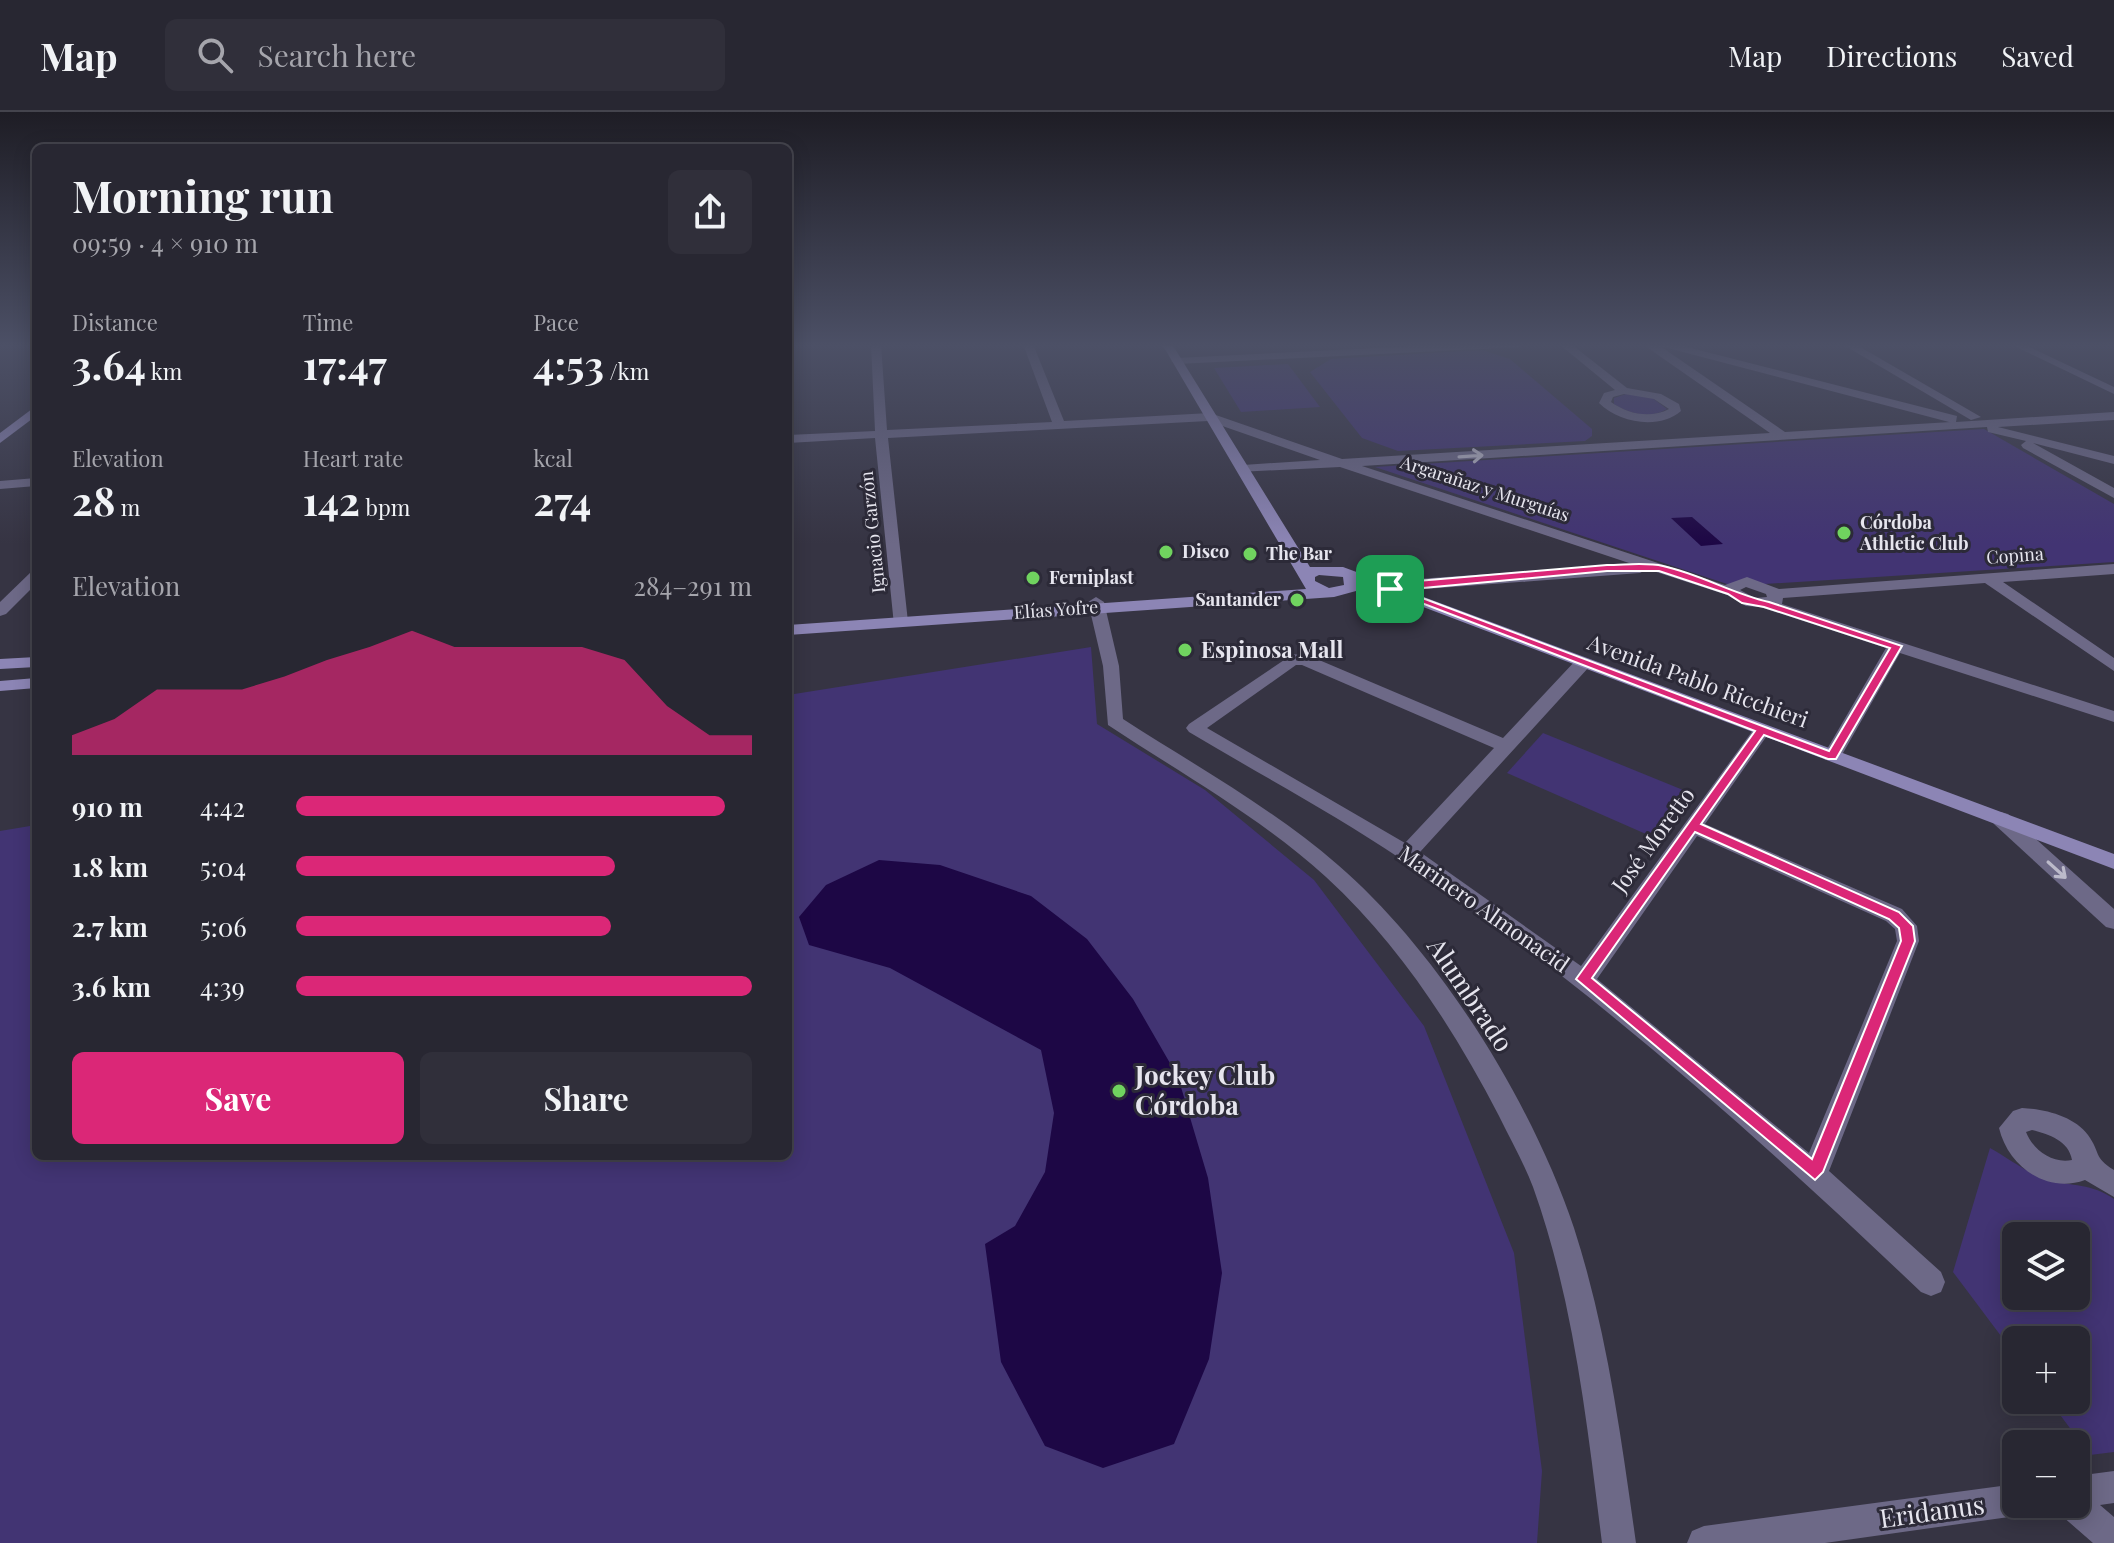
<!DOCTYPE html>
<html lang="en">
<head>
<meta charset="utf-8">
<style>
	:root { --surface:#282732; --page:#302f3a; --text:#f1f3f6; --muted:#a5a5ac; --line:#44444d; --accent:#db2777 }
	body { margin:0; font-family:"Playfair Display",serif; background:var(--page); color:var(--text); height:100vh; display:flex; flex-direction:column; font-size:30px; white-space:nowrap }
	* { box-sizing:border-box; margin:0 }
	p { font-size:26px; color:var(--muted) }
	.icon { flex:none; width:44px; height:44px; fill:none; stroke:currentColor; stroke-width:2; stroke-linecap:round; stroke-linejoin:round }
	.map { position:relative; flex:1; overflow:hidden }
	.sheet { position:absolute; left:32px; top:32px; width:760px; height:1016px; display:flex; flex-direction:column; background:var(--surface); border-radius:12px; box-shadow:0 4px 20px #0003,0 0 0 2px var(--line) }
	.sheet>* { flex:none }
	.tools { position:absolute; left:2002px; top:1110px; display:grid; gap:16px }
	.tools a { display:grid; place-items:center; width:88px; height:88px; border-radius:12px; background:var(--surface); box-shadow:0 4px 20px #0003,0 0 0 2px var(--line); font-size:40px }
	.pin { position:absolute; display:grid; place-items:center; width:68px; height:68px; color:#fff; margin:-34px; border-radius:16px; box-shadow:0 4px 12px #0006 }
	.round { display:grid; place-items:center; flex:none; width:84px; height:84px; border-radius:12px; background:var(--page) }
	.summary { display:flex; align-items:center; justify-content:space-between; height:136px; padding:0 40px }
	h1 { font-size:44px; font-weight:700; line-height:60px }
	.stats { display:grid; grid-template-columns:repeat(3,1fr); gap:12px; height:136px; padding:8px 40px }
	.stats div { display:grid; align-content:center }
	.stats b { font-size:40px; font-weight:700 }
	.stats small { font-size:22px; font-weight:400 }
	.stats p { font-size:22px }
	.chart { height:224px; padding:16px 40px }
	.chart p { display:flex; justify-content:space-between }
	.chart svg { width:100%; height:144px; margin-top:8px; fill:var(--accent); opacity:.7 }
	.button { display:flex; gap:16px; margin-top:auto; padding:16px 40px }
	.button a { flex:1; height:92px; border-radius:12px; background:var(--accent); color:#fff; font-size:32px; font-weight:700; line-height:92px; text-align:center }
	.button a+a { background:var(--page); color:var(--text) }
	ul { padding:0 40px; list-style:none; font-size:26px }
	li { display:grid; grid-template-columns:128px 96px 1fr; align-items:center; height:60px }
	li i { height:20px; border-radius:10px; background:var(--accent) }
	header { display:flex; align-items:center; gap:48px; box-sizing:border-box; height:112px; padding:0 40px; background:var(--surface); border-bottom:2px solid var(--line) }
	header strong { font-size:38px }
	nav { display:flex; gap:44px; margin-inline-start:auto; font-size:28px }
	.search { width:560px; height:72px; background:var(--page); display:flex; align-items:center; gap:20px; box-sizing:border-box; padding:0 28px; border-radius:12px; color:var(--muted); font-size:30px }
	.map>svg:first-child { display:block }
</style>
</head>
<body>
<header>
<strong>Map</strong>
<div class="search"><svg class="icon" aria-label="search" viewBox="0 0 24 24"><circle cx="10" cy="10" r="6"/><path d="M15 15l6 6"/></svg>Search here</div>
<nav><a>Map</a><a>Directions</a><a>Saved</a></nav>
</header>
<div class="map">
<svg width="2114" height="1431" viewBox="0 0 2114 1431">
	<rect width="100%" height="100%" fill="#363443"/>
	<g fill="#423473" fill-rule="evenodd">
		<polygon points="1482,238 1510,247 1592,317 1592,324 1585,329 1398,339 1362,326 1310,260 1331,247"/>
		<polygon points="1288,252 1320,295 1241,300 1214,256"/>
		<path d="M1626,282L1651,285L1667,297C1650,307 1630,302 1614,292V286Z"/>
		<polygon points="1984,317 2114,392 2114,450 1733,474 1375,355"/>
		<polygon points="1091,535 1097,612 1205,678 1314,768 1424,914 1514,1141 1542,1359 1537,1431 0,1431 0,719 36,713 36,1044 788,1044 788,583"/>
		<polygon points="1543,621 1688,680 1655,726 1507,661"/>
		<path d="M1990,1036C2008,1046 2027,1061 2047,1067C2072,1075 2092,1071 2114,1087V1340L2090,1343L2049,1288H2076V1228H2016V1244L1953,1160ZM2016,1124H2076V1184H2016Z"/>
	</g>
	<g fill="#1d0745">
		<polygon points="1692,405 1723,432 1701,434 1671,406"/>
		<polygon points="879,748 940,753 1031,784 1087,827 1133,887 1178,965 1208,1066 1222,1161 1209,1247 1174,1332 1103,1356 1045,1334 1001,1250 985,1132 1015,1114 1045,1060 1054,1001 1041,938 890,856 809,833 799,805 826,773"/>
	</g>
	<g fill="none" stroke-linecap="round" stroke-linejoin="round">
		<g fill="#6d6987" fill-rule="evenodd">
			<path d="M871,232H881L887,318L1052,310L1023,232H1033L1064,309L1210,301L1342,347L1770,321L1648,236V232H1675L1957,304L1956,310L2114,300V308L1998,315L2114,344V352L2033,331L2114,376V386L2023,336L2021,333L2026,329L1988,320L1987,315L1362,354L1725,473L1747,465L1779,477L2114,452V462L2003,470L2114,546V559L1985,471L1783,486L1782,492L2114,599V610L1900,541L1839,648H1825L1823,644L1886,536L1760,495L1746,494L1727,483L1647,457L1640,461L1385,480V474L1417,467L1632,452L1340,355L1238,360L1236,357L1243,353L1320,348L1208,309L888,326L908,510L900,515L894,513L875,326L788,331V323L875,319ZM1660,234L1949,310H1951L1785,320ZM1746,475L1766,482L1767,485L1755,486L1740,478Z"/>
			<polygon points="1458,232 1525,232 1520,235 1177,252 1171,249 1177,246"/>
			<path d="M1559,232H1571L1627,276L1661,282L1679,292L1681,299C1659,318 1619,311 1599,291L1604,281L1615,278ZM1624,282L1654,287L1669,297C1650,307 1628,302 1611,290L1613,285Z"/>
			<polygon points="1842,232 1855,232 1981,305 1971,308"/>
			<polygon points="2010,232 2023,232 2114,275 2114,282"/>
			<polygon points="36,366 36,374 0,377 0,369"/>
			<polygon points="36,458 36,472 6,502 0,504 0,490 31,460"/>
			<path d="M1096,485L1104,490L1119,554L1123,607C1196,654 1272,696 1338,753C1439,840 1532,990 1574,1116C1607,1218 1621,1325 1636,1431H1602C1587,1312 1574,1189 1533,1075C1524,1051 1510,1027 1499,1004C1454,917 1399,832 1326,765C1260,705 1182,662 1108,613L1103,554L1088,490Z"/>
			<path d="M1293,542L1312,545L1503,626L1577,547H1589L1591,551L1589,555L1420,740L1581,854L1756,614H1768L1771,618L1705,712L1902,797L1917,814L1919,829L1829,1059L1941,1160L1945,1170L1941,1180L1931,1184L1921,1180C1757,1024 1589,873 1401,747C1333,701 1259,662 1189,620L1186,616L1189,612ZM1296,553H1302L1494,636L1405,731L1207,616ZM1697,724L1886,809L1895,817L1897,829L1809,1041L1597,867Z"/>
			<polygon points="2001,700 2008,702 2114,797 2114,817 2106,815 1994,712 1991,707 1994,702"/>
			<path d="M2022,996C2044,997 2074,1004 2088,1023C2101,1041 2093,1045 2114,1058V1085L2085,1068C2046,1082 2008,1054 1999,1016L2013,999ZM2032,1018C2049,1022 2069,1029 2072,1048C2052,1052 2033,1038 2026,1020Z"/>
			<polygon points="2114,1359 2114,1391 2100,1393 2114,1405 2114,1431 2093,1431 2062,1404 2058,1392 2076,1392 2076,1364"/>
			<polygon points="2016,1372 2016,1392 2031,1392 2028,1400 2016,1404 1825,1431 1687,1431 1692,1419 1704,1414"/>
		</g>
		<g fill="#8c85b5" fill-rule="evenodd">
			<path d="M1162,232H1172L1310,455H1343L2114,742V757L1360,471L1356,479L1334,485L788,523V513L1306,477ZM1319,463L1343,465L1344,473L1329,476L1315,469V465Z"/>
			<polygon points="36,294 36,304 0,331 0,321"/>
			<polygon points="36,545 36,555 0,557 0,547"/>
			<polygon points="36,566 36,576 0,579 0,569"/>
		</g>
	</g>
	<defs><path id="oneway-shaft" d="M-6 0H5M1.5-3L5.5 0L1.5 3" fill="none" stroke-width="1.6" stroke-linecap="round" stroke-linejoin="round" transform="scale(2)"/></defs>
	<g stroke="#bcbaca">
		<use href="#oneway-shaft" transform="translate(1471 344) rotate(-4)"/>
		<use href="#oneway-shaft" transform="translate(2057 758) rotate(42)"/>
	</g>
	<linearGradient id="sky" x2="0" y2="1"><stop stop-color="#1e1d25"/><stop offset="0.54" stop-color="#4c5066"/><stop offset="1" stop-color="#4c5066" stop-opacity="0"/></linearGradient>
	<rect width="2114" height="432" fill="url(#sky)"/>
	<path fill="#db2777" stroke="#fff" stroke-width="2" fill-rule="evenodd" d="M1607,453C1625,453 1646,450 1663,454C1700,462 1733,482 1769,490L1902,534L1836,647H1828L1764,623L1701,712L1899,800L1913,814L1915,829L1823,1060L1815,1068L1576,867L1755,619L1385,477L1417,469ZM1607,459H1659L1728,482L1742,491L1764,495L1890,536L1829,639L1401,478ZM1695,720L1889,807L1899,816L1901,829L1812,1047L1592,866Z"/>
	<g fill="#70d35f" stroke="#2c2a38" stroke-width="3">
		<circle cx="1844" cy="421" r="8"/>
		<circle cx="1166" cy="440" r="8"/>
		<circle cx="1250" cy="442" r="8"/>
		<circle cx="1033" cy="466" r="8"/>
		<circle cx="1297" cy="488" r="8"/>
		<circle cx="1185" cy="538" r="8"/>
		<circle cx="1119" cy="979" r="8"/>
	</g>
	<g text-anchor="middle" stroke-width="6" stroke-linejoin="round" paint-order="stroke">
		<g font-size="18" fill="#e6e5ee" stroke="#2c2a38">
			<text transform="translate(1485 377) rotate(18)" y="6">Argarañaz y Murguías</text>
			<text transform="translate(873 420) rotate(-96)" y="6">Ignacio Garzón</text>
			<text transform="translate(2015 444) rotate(-4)" y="6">Copina</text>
			<text transform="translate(1056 498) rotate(-4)" y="6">Elías Yofre</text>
		</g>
		<g font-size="18" font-weight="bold" fill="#e6e5ee" stroke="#2c2a38" text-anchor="start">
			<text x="1860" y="417">Córdoba<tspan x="1860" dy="21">Athletic Club</tspan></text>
			<text x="1182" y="446">Disco</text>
			<text x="1266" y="448">The Bar</text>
			<text x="1049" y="472">Ferniplast</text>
			<text x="1281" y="494" text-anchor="end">Santander</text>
		</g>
		<g font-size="22" font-weight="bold" fill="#e6e5ee" stroke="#2c2a38" text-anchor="start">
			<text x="1201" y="546">Espinosa Mall</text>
		</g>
		<g font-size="22" fill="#e6e5ee" stroke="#2c2a38">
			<text transform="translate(1698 569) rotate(20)" y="8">Avenida Pablo Ricchieri</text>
			<text transform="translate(1653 728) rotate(-54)" y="8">José Moretto</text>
			<text transform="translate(1484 797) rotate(35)" y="8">Marinero Almonacid</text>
		</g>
		<g font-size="26" fill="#e6e5ee" stroke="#2c2a38">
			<text transform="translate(1470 883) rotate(56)" y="9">Alumbrado</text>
			<text transform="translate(1932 1400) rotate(-8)" y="9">Eridanus</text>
		</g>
		<g font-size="26" font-weight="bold" fill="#e6e5ee" stroke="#2c2a38" text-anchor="start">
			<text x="1135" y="973">Jockey Club<tspan x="1135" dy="30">Córdoba</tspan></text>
		</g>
	</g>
</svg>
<div class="tools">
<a><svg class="icon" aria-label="layers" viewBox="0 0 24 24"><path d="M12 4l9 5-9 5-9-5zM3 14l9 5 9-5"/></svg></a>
<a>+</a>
<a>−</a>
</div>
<div class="pin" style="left:1390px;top:477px;background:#1e9e55"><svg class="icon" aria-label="arrive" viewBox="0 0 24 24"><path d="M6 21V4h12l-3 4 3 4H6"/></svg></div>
<section class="sheet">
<div class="summary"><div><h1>Morning run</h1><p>09:59 · 4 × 910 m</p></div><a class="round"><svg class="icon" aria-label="share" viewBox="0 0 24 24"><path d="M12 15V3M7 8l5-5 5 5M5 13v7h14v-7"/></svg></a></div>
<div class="stats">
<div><p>Distance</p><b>3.64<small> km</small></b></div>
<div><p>Time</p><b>17:47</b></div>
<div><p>Pace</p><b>4:53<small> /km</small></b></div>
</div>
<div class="stats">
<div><p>Elevation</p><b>28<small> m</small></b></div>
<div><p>Heart rate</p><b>142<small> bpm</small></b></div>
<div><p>kcal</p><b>274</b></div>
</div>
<div class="chart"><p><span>Elevation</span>284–291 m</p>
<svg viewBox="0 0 160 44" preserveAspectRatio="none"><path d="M0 44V38L10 33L20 24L30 24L40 24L50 20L60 15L70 11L80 6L90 11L100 11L110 11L120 11L130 15L140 29L150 38L160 38V44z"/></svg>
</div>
<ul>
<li><b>910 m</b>4:42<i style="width:94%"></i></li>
<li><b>1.8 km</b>5:04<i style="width:70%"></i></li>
<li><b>2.7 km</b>5:06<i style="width:69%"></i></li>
<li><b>3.6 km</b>4:39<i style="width:100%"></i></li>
</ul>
<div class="button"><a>Save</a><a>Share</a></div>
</section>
</div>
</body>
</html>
